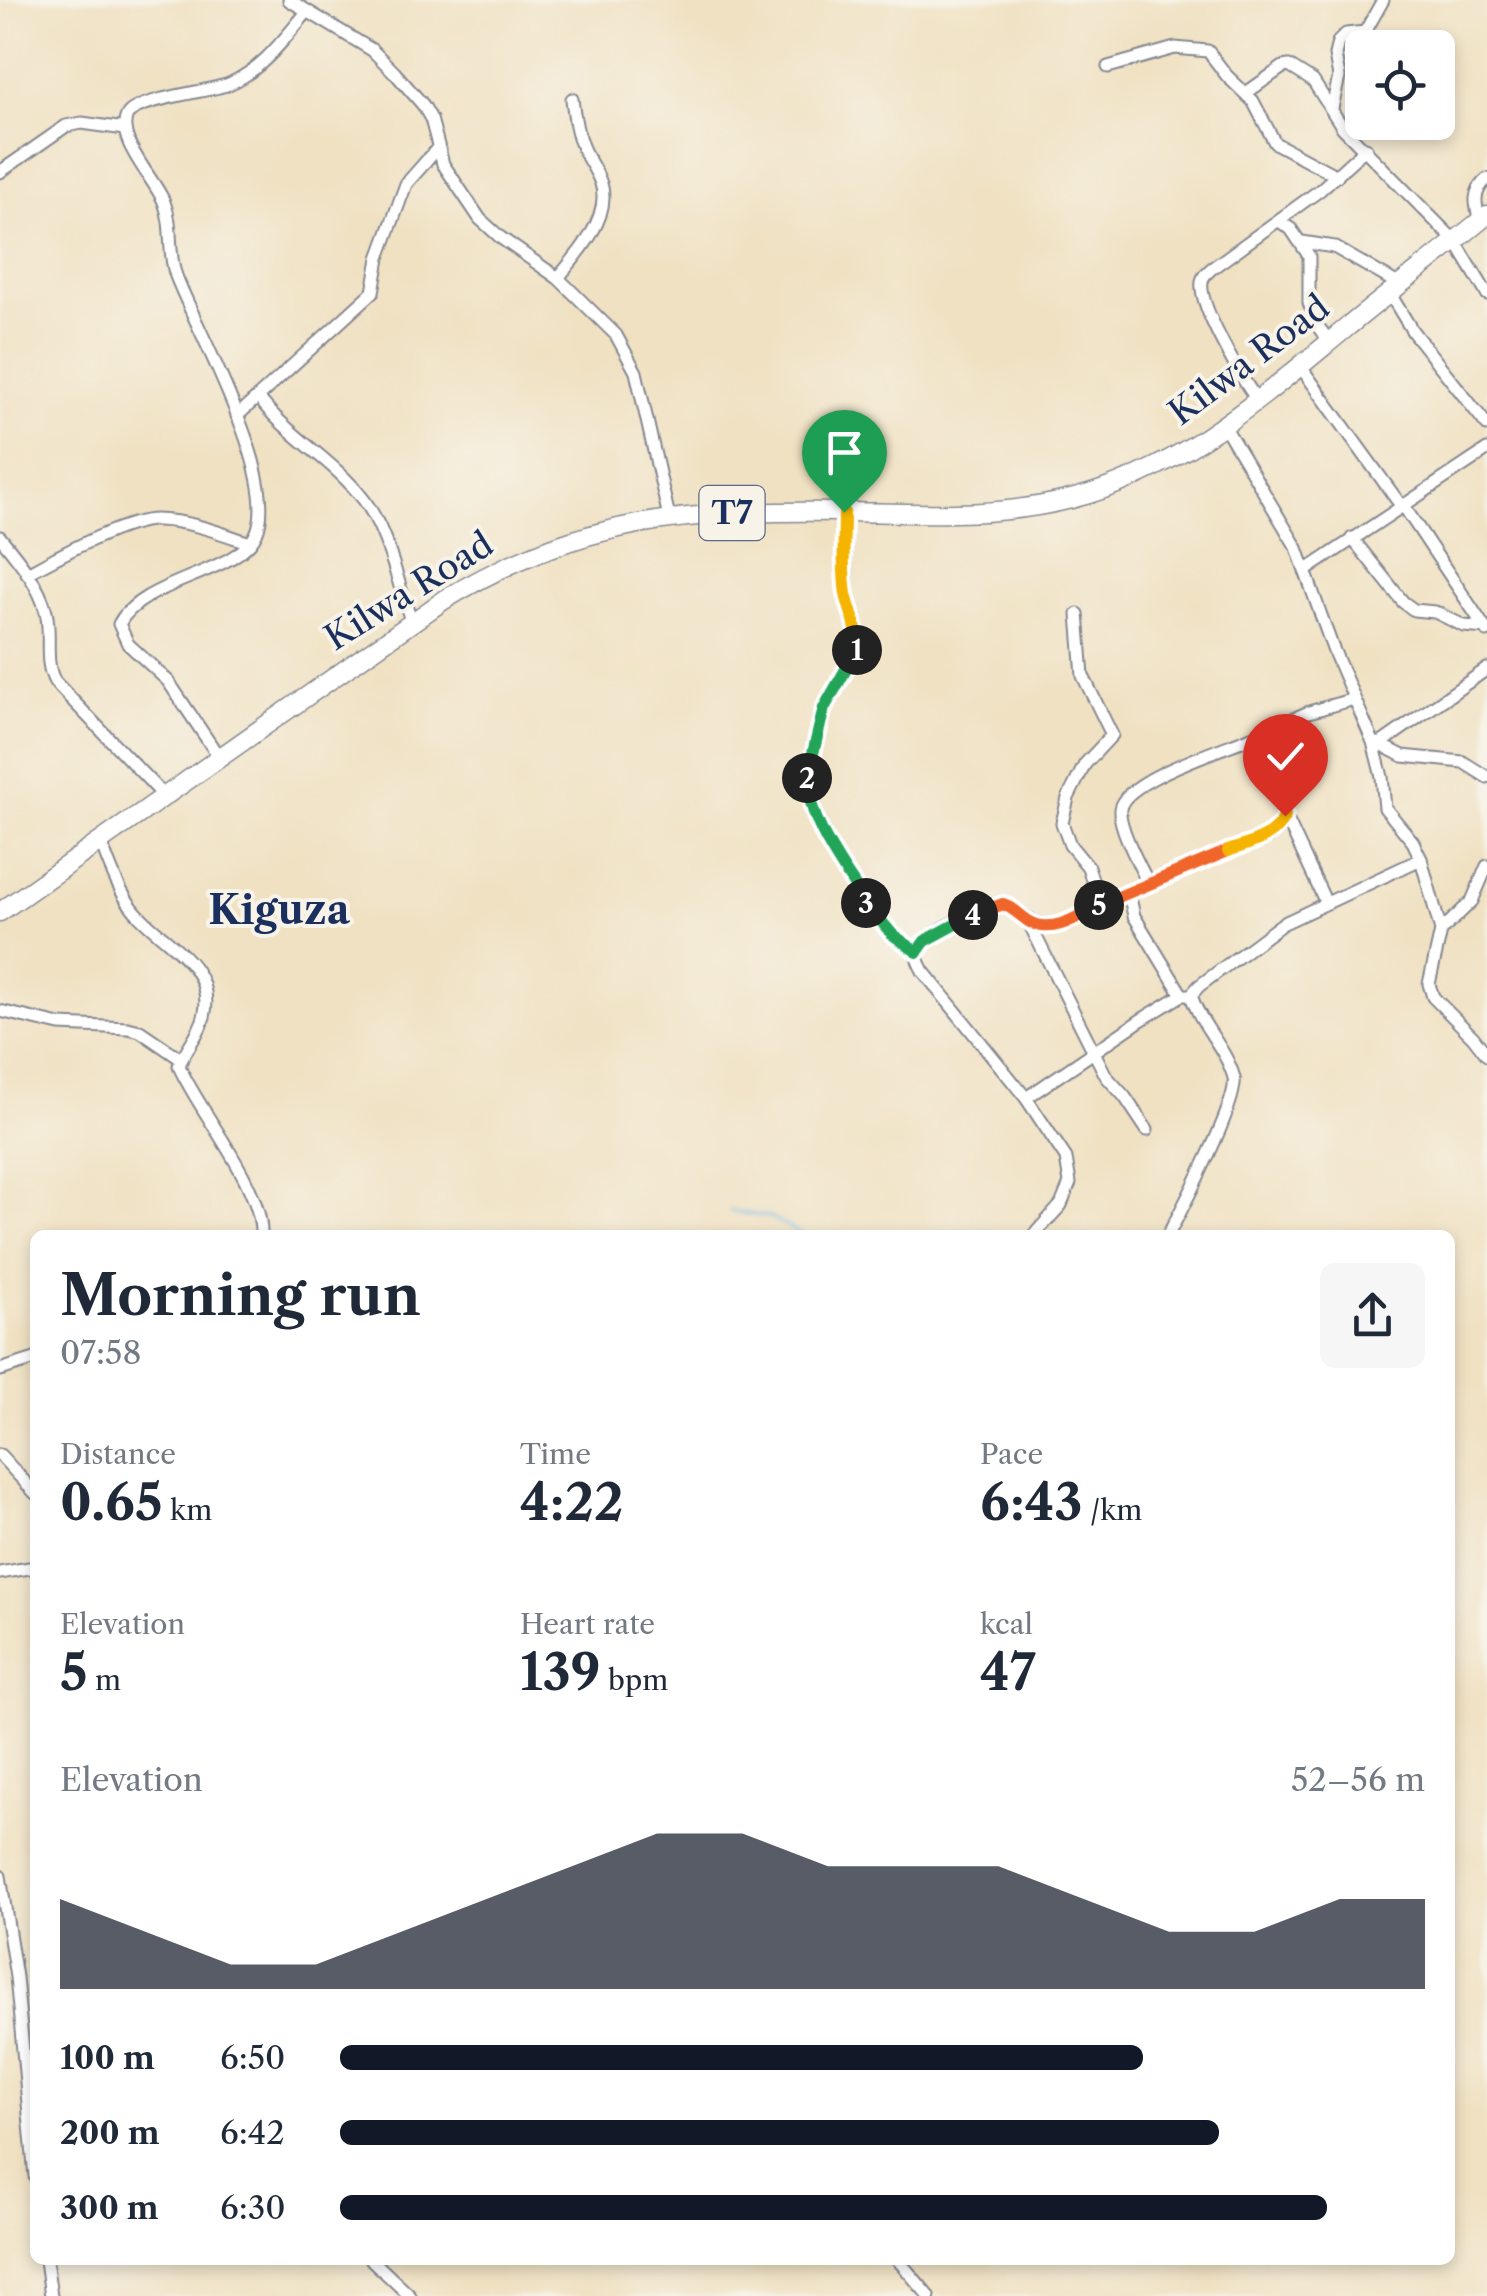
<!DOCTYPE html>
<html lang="en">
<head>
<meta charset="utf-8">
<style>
	:root { --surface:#fff; --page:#f6f6f7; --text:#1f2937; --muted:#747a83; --accent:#111827 }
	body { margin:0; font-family:"Libre Caslon Text",serif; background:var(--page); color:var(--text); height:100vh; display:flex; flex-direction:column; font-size:38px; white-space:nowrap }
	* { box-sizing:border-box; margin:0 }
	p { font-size:32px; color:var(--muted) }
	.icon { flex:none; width:55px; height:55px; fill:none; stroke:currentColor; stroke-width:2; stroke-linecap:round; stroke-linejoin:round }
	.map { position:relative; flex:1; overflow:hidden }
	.drawer { position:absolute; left:30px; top:1230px; width:1425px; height:1035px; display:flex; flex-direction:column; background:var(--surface); border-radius:15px; box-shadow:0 5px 15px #0003 }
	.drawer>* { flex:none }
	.controls { position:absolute; left:1345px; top:30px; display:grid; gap:20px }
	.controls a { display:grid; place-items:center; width:110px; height:110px; border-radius:15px; background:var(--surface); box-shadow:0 5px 15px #0003; font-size:50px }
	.pin { position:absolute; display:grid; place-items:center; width:85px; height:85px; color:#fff; margin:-102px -42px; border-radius:50% 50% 50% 0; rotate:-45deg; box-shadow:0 0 10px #0007 }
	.pin .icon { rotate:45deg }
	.km { position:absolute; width:50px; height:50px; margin:-25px; border-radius:50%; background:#222; color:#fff; font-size:28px; line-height:50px; text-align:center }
	.round { display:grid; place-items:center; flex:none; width:105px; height:105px; border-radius:15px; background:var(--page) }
	.head { display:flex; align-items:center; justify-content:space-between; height:170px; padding:0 30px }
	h1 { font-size:55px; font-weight:800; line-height:75px }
	.stats { display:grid; grid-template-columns:repeat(3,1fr); gap:15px; height:170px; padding:10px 30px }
	.stats div { display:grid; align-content:center }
	.stats b { font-size:50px; font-weight:800 }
	.stats small { font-size:28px; font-weight:400 }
	.stats p { font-size:28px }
	.chart { height:280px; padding:20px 30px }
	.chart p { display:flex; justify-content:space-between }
	.chart svg { width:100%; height:180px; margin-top:10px; fill:var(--accent); opacity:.7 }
	ul { padding:0 30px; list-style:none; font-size:32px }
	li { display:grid; grid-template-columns:160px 120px 1fr; align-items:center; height:75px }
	li i { height:25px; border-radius:12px; background:var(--accent) }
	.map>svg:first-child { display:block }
</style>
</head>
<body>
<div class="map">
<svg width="1487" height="2296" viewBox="0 0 1487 2296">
	<rect width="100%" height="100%" fill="#f7f3e8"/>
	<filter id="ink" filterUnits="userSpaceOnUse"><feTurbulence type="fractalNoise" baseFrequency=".01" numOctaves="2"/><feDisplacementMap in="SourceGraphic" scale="20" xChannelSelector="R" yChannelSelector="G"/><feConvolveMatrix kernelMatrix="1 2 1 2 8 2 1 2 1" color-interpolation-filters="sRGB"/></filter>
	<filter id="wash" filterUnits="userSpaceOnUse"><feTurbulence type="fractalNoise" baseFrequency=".0048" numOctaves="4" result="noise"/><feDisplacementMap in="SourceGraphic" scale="40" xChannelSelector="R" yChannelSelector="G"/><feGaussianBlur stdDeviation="2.25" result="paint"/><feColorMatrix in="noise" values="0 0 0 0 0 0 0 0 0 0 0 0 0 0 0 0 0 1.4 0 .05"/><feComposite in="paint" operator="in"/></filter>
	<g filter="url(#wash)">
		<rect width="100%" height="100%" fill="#f0e1c2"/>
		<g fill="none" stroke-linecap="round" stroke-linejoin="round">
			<polyline stroke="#6dbde8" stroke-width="2.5" points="730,1211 770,1217 802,1235"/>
		</g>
	</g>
	<g filter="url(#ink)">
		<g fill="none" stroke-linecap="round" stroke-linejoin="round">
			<g stroke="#868890" stroke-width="15">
				<g id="minor">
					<polyline points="289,0 372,50 395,73 423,105 431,119 443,164 480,219 501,238 558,278 616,335 636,372 669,517"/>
					<polyline points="1108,67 1175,48 1208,51 1227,76 1253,101 1275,143 1337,176"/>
					<polyline points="1246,93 1283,67 1289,66 1313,81 1343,128 1455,241 1487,294"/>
					<polyline points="1332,108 1339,77 1335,55 1338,42 1346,34 1365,32 1383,0"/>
					<polyline points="0,172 66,126 82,123 125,129"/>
					<polyline points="1279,221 1291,229 1309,256 1309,303 1319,328 1330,342"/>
					<path d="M1480,221C1475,204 1472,192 1487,179"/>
					<polyline points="1302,242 1334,247 1400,285"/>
					<path d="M558,278C575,257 604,226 603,196C603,177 588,162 582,146C576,131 574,115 572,99"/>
					<polyline points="1390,294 1413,332 1487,425"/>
					<polyline points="1300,366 1402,507"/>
					<path d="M258,397C288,437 334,460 364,500C389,534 397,583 412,623"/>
					<path d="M1258,401C1243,381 1198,306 1202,282C1203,275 1206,274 1211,269L1320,190L1366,148"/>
					<polyline points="237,416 373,292 379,258 406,184 437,149"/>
					<polyline points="1225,427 1297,548 1333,649 1373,742 1382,777 1385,808 1413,842 1421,859 1441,931 1429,984 1433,997 1473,1037 1487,1055"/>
					<polyline points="1403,505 1487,631"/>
					<polyline points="844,512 847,597 858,645 824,708 809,761 809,798 829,843 868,905 892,934 917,951"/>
					<path d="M0,537C18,559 39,584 46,612C52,635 43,661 55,682L164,796"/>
					<polyline points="1352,538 1403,602 1414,610 1435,612 1464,626 1485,628"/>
					<polyline points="1305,571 1487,450"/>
					<path d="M27,573C57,557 127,518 158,520C190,521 221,533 250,543"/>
					<polyline points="1078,614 1083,676 1112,735 1085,764 1068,798 1062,823 1070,845 1088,867 1100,905"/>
					<polyline points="1377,743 1403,756 1463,762 1487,777"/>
					<polyline points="1380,744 1487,669"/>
					<path d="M219,757L168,681L128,644L119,624C143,579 237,574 256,534C282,480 197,331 176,276C167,252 174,227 164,202C156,181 113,137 128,114C138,99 208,92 229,84C263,69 283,40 307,12"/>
					<path d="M100,840C109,864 118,891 135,911C162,943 217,965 204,1017C199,1035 185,1049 179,1066C199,1112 263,1186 261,1235"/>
					<path d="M1148,883C1140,866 1118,827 1120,809C1124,780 1223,749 1249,738"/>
					<polyline points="1129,893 1134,916 1182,995"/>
					<polyline points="1326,903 1249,738 1309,712 1354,699"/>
					<polyline points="1028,921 1106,1076 1125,1097 1147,1130"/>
					<polyline points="1441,931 1472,901 1487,866"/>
					<polyline points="0,1011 60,1025 128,1028 140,1031 181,1059"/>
					<polyline points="1026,1098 1141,1020 1182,995 1191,995 1199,986 1282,924 1421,859"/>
					<path d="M1034,1235L1061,1205L1070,1183L1066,1158L1026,1098L923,971C919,963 915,957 919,949C928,931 983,908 1003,904C1028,914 1031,929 1062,924L1202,860L1268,837L1278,829L1285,817"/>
					<path d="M1168,1235C1182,1209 1239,1101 1234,1078C1226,1048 1200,1025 1191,995"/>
					<polyline points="0,1370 35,1359"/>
					<polyline points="0,1455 35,1493"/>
					<polyline points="0,1573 35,1567"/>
					<polyline points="0,1876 16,1977 35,2177"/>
					<polyline points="46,2260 51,2296"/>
					<polyline points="372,2260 410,2296"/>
					<polyline points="898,2260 929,2296"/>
				</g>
			</g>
			<g stroke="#868890" stroke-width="21">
				<path id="highway" d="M0,912L444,600C580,517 690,510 845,512C920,513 997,518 1071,499C1179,472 1261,398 1345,329C1392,290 1440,254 1487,215"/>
			</g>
			<use href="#minor" stroke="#fff" stroke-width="11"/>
			<use href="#highway" stroke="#fff" stroke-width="18"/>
		</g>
	</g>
	<g fill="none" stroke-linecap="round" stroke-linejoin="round" filter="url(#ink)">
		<g stroke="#fff" stroke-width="20">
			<path id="split-1" d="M844,512C844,539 842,567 846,594C850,613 860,630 857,650"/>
		</g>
		<g stroke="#fff" stroke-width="20">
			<polyline id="split-2" points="807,778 824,708 857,650"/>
		</g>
		<g stroke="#fff" stroke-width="20">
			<path id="split-3" d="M807,778C809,824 842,865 866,903"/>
		</g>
		<g stroke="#fff" stroke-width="20">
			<polyline id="split-4" points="866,903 892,934 917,952 925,941 973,915"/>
		</g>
		<g stroke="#fff" stroke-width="20">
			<path id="split-5" d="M973,915L1003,904C1014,908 1020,916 1030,922C1053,935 1079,916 1099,905"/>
		</g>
		<g stroke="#fff" stroke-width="20">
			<polyline id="split-6" points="1099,905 1228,851"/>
		</g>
		<g stroke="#fff" stroke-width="20">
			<path id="split-7" d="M1228,851C1250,843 1273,839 1285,816"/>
		</g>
		<use href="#split-1" stroke="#f5b400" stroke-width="12"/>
		<use href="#split-2" stroke="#22a559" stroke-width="12"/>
		<use href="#split-3" stroke="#22a559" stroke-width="12"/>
		<use href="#split-4" stroke="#22a559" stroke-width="12"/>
		<use href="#split-5" stroke="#f0652b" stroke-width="12"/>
		<use href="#split-6" stroke="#f0652b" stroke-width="12"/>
		<use href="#split-7" stroke="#f5b400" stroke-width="12"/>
	</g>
	<g text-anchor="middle" stroke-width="8" stroke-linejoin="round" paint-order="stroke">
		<rect fill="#f7f3e8" stroke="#5d6a87" stroke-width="2.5" x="699.5" y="486" width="65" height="54" rx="8"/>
		<g font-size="32" font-weight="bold" fill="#1b2f5e">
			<text x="732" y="524">T7</text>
		</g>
		<g font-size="35" fill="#1b2f5e" stroke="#f7f3e8">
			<text transform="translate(1249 360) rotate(-37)" y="12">Kilwa Road</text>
			<text transform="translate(409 591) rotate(-32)" y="12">Kilwa Road</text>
		</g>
		<g font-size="40" font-weight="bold" fill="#1b2f5e" stroke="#f7f3e8">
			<text x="279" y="924">Kiguza</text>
		</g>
	</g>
</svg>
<div class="controls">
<a><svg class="icon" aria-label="locate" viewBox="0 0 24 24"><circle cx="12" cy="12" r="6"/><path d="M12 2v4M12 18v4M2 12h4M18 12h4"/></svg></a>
</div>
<div class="pin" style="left:844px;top:512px;background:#1e9e55"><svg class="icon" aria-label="arrive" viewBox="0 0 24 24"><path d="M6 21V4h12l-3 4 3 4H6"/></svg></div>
<div class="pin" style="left:1285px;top:816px;background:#d93025"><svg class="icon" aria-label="check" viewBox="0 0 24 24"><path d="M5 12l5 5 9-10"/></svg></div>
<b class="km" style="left:857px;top:650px">1</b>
<b class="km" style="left:807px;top:778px">2</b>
<b class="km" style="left:866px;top:903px">3</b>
<b class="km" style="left:973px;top:915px">4</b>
<b class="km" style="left:1099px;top:905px">5</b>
<section class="drawer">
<div class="head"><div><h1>Morning run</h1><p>07:58</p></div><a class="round"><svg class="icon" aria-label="share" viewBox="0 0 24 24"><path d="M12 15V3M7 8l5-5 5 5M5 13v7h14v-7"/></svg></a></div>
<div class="stats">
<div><p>Distance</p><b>0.65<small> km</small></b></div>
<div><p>Time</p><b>4:22</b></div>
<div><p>Pace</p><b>6:43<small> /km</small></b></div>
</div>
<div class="stats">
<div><p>Elevation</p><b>5<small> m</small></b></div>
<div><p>Heart rate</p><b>139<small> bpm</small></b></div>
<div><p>kcal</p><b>47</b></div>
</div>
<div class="chart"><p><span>Elevation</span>52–56 m</p>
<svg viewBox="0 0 160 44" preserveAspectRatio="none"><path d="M0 44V22L10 30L20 38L30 38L40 30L50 22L60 14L70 6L80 6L90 14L100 14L110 14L120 22L130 30L140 30L150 22L160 22V44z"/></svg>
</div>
<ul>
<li><b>100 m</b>6:50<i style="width:74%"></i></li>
<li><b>200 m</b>6:42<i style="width:81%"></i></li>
<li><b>300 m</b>6:30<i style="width:91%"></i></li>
</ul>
</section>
</div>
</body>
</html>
